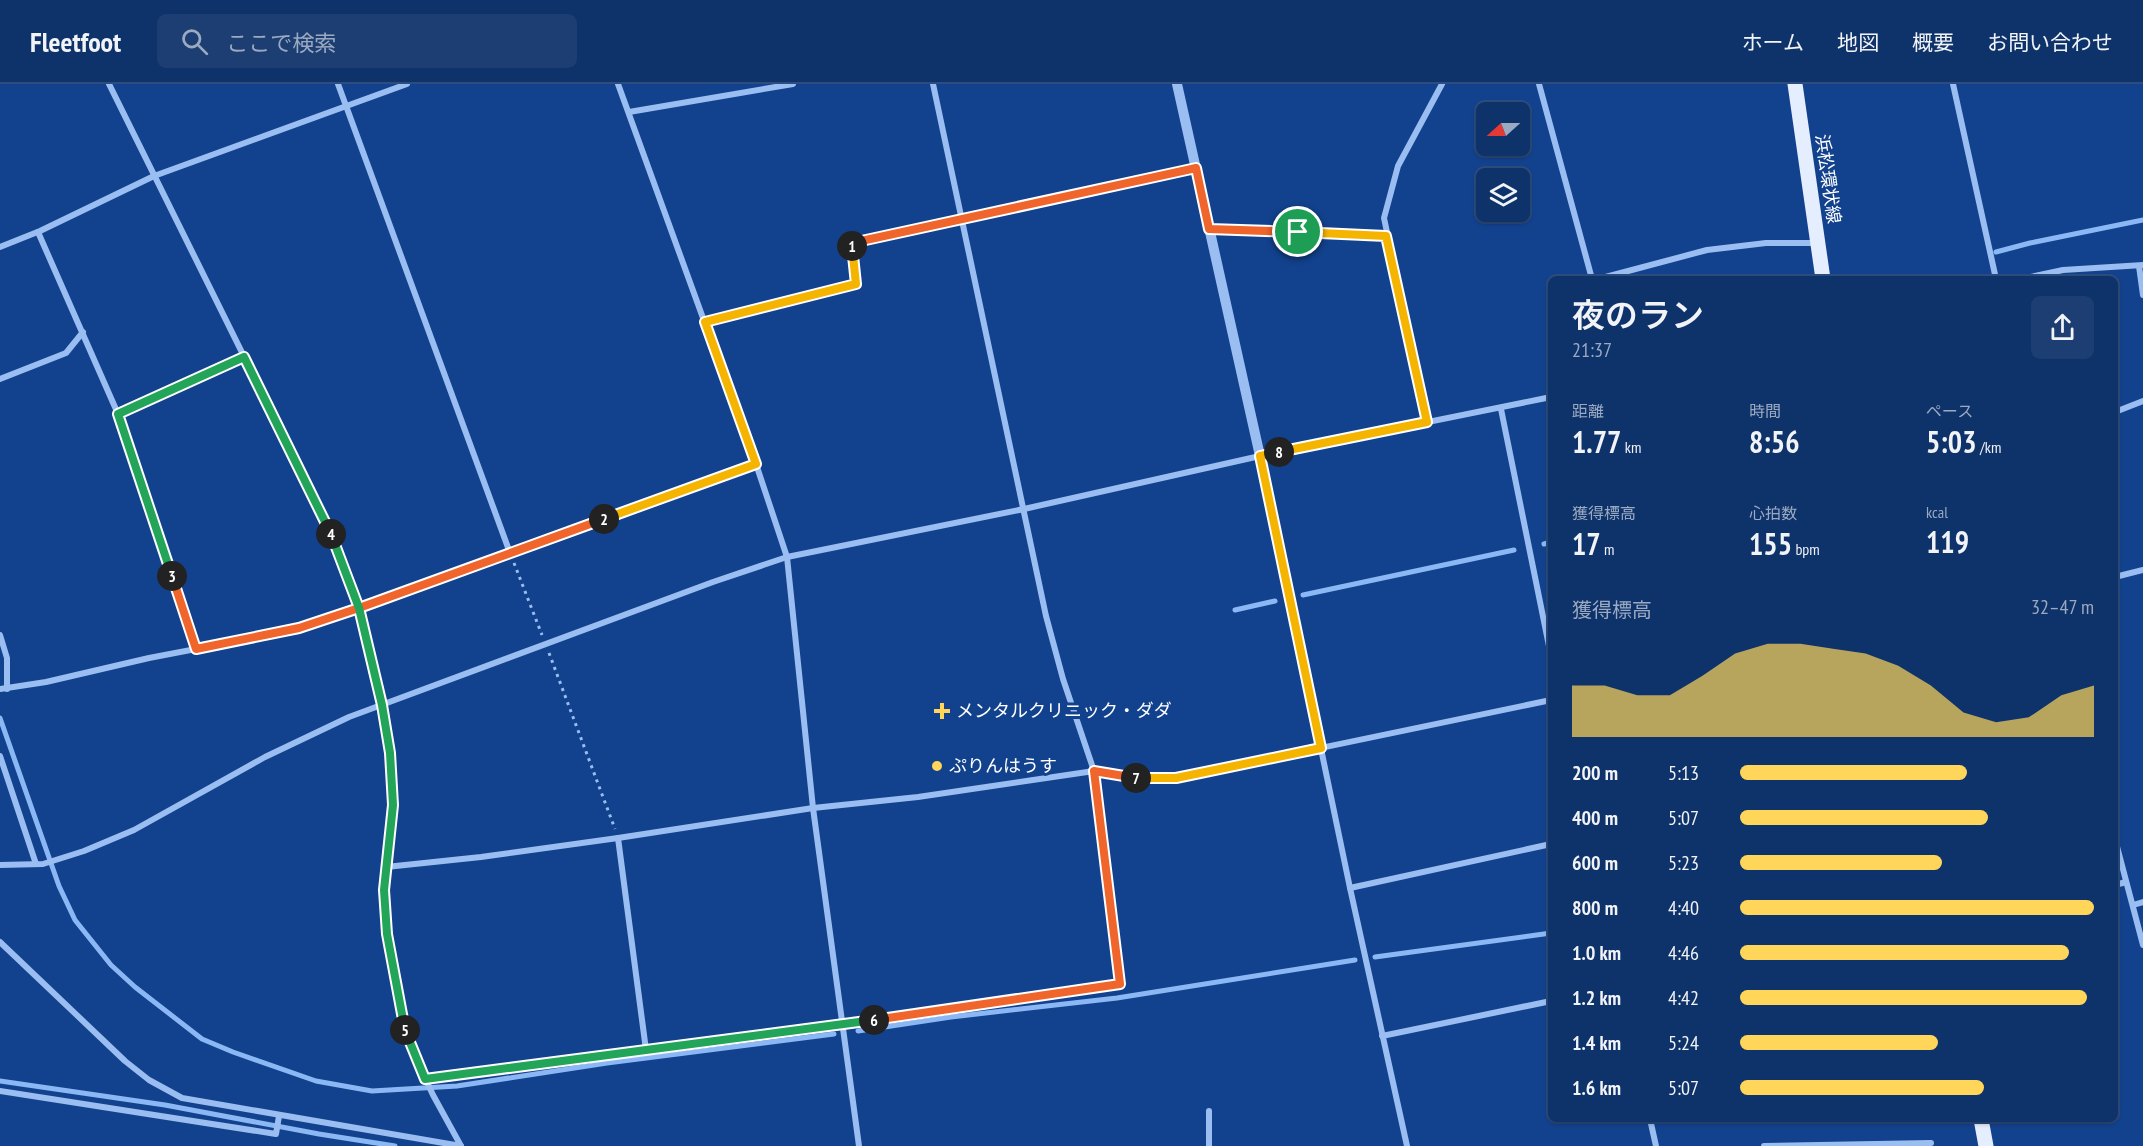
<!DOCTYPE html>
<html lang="ja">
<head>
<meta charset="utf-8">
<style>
	:root { --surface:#0e326a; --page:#1c3e72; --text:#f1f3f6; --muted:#9baac1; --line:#2e4d7e; --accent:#ffd65a }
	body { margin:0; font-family:"PT Sans Narrow","Noto Sans JP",sans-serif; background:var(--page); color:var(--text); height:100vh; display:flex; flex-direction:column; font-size:22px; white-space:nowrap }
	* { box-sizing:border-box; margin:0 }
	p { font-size:20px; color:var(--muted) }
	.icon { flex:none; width:33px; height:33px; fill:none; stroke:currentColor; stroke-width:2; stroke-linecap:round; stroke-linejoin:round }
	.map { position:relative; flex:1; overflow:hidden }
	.details { position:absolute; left:1548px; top:192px; width:570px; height:846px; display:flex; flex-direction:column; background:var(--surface); border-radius:9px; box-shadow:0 2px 4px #0004,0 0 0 2px var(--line) }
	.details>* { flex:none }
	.needle { width:39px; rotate:249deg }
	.tools { position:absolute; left:1476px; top:18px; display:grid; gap:12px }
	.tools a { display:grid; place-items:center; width:54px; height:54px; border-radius:9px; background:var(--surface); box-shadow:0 2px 4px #0004,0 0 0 2px var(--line); font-size:30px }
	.pin { position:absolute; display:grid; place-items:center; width:51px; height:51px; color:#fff; margin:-26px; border:3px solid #fff; border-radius:50%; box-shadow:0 2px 6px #0007 }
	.km { position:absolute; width:30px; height:30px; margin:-15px; border-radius:50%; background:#222; color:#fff; font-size:16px; line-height:30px; text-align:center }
	.round { display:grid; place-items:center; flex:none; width:63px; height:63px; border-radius:9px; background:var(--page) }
	.summary { display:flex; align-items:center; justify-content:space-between; height:102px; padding:0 24px }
	h1 { font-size:33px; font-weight:600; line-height:45px }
	.metrics { display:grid; grid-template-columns:repeat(3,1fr); gap:9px; height:102px; padding:6px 24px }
	.metrics div { display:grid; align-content:center }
	.metrics b { font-size:30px; font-weight:600 }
	.metrics small { font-size:16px; font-weight:400 }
	.metrics p { font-size:16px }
	.chart { height:168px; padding:12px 24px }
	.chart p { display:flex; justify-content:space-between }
	.chart svg { width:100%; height:108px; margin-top:6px; fill:var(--accent); opacity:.7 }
	ul { padding:0 24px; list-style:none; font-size:20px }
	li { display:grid; grid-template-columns:96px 72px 1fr; align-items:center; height:45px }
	li i { height:15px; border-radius:8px; background:var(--accent) }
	header { display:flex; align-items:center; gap:36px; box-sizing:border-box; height:84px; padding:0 30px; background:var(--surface); border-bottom:2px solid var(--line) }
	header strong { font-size:28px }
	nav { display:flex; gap:33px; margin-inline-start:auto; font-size:21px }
	.search { width:420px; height:54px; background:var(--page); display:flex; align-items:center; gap:15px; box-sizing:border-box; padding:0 21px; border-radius:9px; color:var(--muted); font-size:22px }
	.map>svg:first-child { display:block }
</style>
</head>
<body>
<header>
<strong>Fleetfoot</strong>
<div class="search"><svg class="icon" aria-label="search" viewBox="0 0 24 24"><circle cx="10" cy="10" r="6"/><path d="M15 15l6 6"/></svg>ここで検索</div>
<nav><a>ホーム</a><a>地図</a><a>概要</a><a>お問い合わせ</a></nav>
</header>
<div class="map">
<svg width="2143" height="1062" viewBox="0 0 2143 1062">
	<rect width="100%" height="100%" fill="#12428d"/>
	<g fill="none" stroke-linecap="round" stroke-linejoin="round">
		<g stroke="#8bb8f5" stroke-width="5">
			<polyline points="1996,168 2030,159 2143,136"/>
			<polyline points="1544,460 1551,458"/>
			<polyline points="1303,511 1514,466"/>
			<polyline points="1235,526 1275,517"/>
			<polyline points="0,634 59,802 75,836 111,881 135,903 202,955 233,968 316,997 372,1007 457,1002 607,979 834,950"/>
			<polyline points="1375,873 1551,849"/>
			<polyline points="858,947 951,933 1117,914 1355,876"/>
			<polyline points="0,997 165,1021 319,1050 395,1062"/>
		</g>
		<g stroke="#9abef1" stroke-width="3" stroke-dasharray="3 4.5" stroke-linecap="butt">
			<polyline points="514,479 542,551"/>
			<polyline points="549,569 615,745"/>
		</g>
		<g stroke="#9abef1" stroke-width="6">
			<polyline points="109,0 327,440 359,524 383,621 390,669 393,721 385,806 387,851 398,911 406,954 433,1011 461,1062"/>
			<polyline points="338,0 510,469"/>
			<polyline points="618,0 756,380 787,473 813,724 859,1062"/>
			<polyline points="1539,0 1592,195"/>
			<polyline points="1953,0 1996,195"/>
			<polyline points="629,28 793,0"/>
			<polyline points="1209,145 1386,152"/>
			<polyline points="38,148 118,330 196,565"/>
			<polyline points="0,163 40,147 154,92 407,0"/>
			<polyline points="2139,182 2143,211"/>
			<polyline points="1598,195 1707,166 1766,159 1817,159"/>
			<polyline points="2021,195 2063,186 2143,181"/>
			<polyline points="705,238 856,200 852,159 1196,84"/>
			<polyline points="0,295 66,269 83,248"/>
			<polyline points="1501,325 1551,572"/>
			<polyline points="2115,328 2143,317"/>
			<polyline points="118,330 244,273"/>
			<polyline points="1427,338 1384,134 1398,82 1442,0"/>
			<polyline points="1260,372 1350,804 1407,1062"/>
			<polyline points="2115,493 2143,486"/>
			<polyline points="0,551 7,574 7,605"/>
			<polyline points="0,605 46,598 149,574 269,551 299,544 359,524 756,380"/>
			<polyline points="0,672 36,780"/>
			<polyline points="618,754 646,966"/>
			<polyline points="2115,755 2143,861"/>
			<polyline points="0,781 43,780 84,767 134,746 265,673 349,633 713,498 787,473 1024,425 1260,372 1551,313"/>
			<polyline points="386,783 481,773 618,754 813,724 918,713 1094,687 1140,694 1176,694 1551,616"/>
			<polyline points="2115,801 2126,798"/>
			<polyline points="1350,804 1551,760"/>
			<polyline points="2133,821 2143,818"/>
			<polyline points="0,858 125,977 149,996 182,1014 461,1062"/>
			<polyline points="1382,952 1551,917"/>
			<polyline points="425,995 841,941 1121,900 1094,687 1063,595 1046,532 933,0"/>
			<polyline points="0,1007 276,1050 279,1032"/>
			<polyline points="1209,1027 1209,1062"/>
			<polyline points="1650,1035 1656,1062"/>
			<polyline points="1764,1062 1931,1059"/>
		</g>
		<polyline stroke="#9abef1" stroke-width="10" points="1177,0 1260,372"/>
		<g stroke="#e4eeff" stroke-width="15">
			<polyline points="1795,0 1823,195"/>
			<polyline points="1981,1035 1986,1062"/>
		</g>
	</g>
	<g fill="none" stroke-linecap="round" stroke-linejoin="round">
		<g stroke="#fff" stroke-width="12">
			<polyline id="split-1" points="852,162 852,159 1196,84 1209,145 1298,148"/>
		</g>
		<g stroke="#fff" stroke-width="12">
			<polyline id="split-2" points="604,435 756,380 705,238 856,200 852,162"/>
		</g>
		<g stroke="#fff" stroke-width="12">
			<polyline id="split-3" points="172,492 196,565 299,544 359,524 604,435"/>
		</g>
		<g stroke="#fff" stroke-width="12">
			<polyline id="split-4" points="172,492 118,330 244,273 331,450"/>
		</g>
		<g stroke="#fff" stroke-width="12">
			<polyline id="split-5" points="331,450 359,524 382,621 390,669 393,721 384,806 387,850 405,946"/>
		</g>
		<g stroke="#fff" stroke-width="12">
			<polyline id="split-6" points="405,946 425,995 874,936"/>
		</g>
		<g stroke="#fff" stroke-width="12">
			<polyline id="split-7" points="874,936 1120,900 1094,687 1136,694"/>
		</g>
		<g stroke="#fff" stroke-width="12">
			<polyline id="split-8" points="1136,694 1176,694 1321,664 1260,372 1279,368"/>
		</g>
		<g stroke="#fff" stroke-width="12">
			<polyline id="split-9" points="1279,368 1427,338 1386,152 1298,148"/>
		</g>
		<use href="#split-1" stroke="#f0652b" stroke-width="8"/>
		<use href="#split-2" stroke="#f5b400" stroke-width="8"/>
		<use href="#split-3" stroke="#f0652b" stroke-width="8"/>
		<use href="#split-4" stroke="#22a559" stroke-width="8"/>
		<use href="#split-5" stroke="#22a559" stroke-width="8"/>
		<use href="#split-6" stroke="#22a559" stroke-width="8"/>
		<use href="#split-7" stroke="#f0652b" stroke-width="8"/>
		<use href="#split-8" stroke="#f5b400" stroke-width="8"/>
		<use href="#split-9" stroke="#f5b400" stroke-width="8"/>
	</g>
	<g fill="#ffd65a" stroke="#12428d" stroke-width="2">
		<path d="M939 618h6v6h6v6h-6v6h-6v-6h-6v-6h6z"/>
		<circle cx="937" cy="682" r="6"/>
	</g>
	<g text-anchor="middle" stroke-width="6" stroke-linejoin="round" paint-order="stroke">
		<g font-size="18" fill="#fff" stroke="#12428d">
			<text transform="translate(1828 95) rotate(82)" y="6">浜松環状線</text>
		</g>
		<g font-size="18" fill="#fff" stroke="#12428d" text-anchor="start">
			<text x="956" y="633">メンタルクリニック・ダダ</text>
			<text x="949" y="688">ぷりんはうす</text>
		</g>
	</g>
</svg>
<div class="tools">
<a><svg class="needle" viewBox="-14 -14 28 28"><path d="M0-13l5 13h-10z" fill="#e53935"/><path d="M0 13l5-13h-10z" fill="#9baac1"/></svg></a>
<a><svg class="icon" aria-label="layers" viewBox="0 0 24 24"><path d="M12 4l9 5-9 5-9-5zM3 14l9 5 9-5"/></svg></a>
</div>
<div class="pin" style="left:1298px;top:148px;background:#1e9e55"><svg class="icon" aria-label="arrive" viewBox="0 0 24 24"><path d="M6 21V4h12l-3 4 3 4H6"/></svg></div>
<b class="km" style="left:852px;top:162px">1</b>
<b class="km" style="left:604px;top:435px">2</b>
<b class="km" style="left:172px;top:492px">3</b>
<b class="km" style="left:331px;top:450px">4</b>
<b class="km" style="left:405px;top:946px">5</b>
<b class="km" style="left:874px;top:936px">6</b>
<b class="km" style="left:1136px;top:694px">7</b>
<b class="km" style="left:1279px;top:368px">8</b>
<section class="details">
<div class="summary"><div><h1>夜のラン</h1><p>21:37</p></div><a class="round"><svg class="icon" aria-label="share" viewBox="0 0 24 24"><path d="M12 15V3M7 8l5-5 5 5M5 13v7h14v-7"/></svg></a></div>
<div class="metrics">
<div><p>距離</p><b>1.77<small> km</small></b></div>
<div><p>時間</p><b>8:56</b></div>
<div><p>ペース</p><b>5:03<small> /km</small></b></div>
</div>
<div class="metrics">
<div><p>獲得標高</p><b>17<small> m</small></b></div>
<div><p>心拍数</p><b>155<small> bpm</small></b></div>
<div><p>kcal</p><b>119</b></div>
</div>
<div class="chart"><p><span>獲得標高</span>32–47 m</p>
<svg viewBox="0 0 160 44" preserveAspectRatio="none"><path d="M0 44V23L10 23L20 27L30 27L40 19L50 10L60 6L70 6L80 8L90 10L100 15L110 23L120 34L130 38L140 36L150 27L160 23V44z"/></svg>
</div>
<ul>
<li><b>200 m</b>5:13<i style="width:64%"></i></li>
<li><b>400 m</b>5:07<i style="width:70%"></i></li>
<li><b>600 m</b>5:23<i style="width:57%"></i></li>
<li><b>800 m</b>4:40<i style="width:100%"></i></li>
<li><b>1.0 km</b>4:46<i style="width:93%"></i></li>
<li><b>1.2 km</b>4:42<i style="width:98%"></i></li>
<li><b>1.4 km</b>5:24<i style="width:56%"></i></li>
<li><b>1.6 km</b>5:07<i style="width:69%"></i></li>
</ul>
</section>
</div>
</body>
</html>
